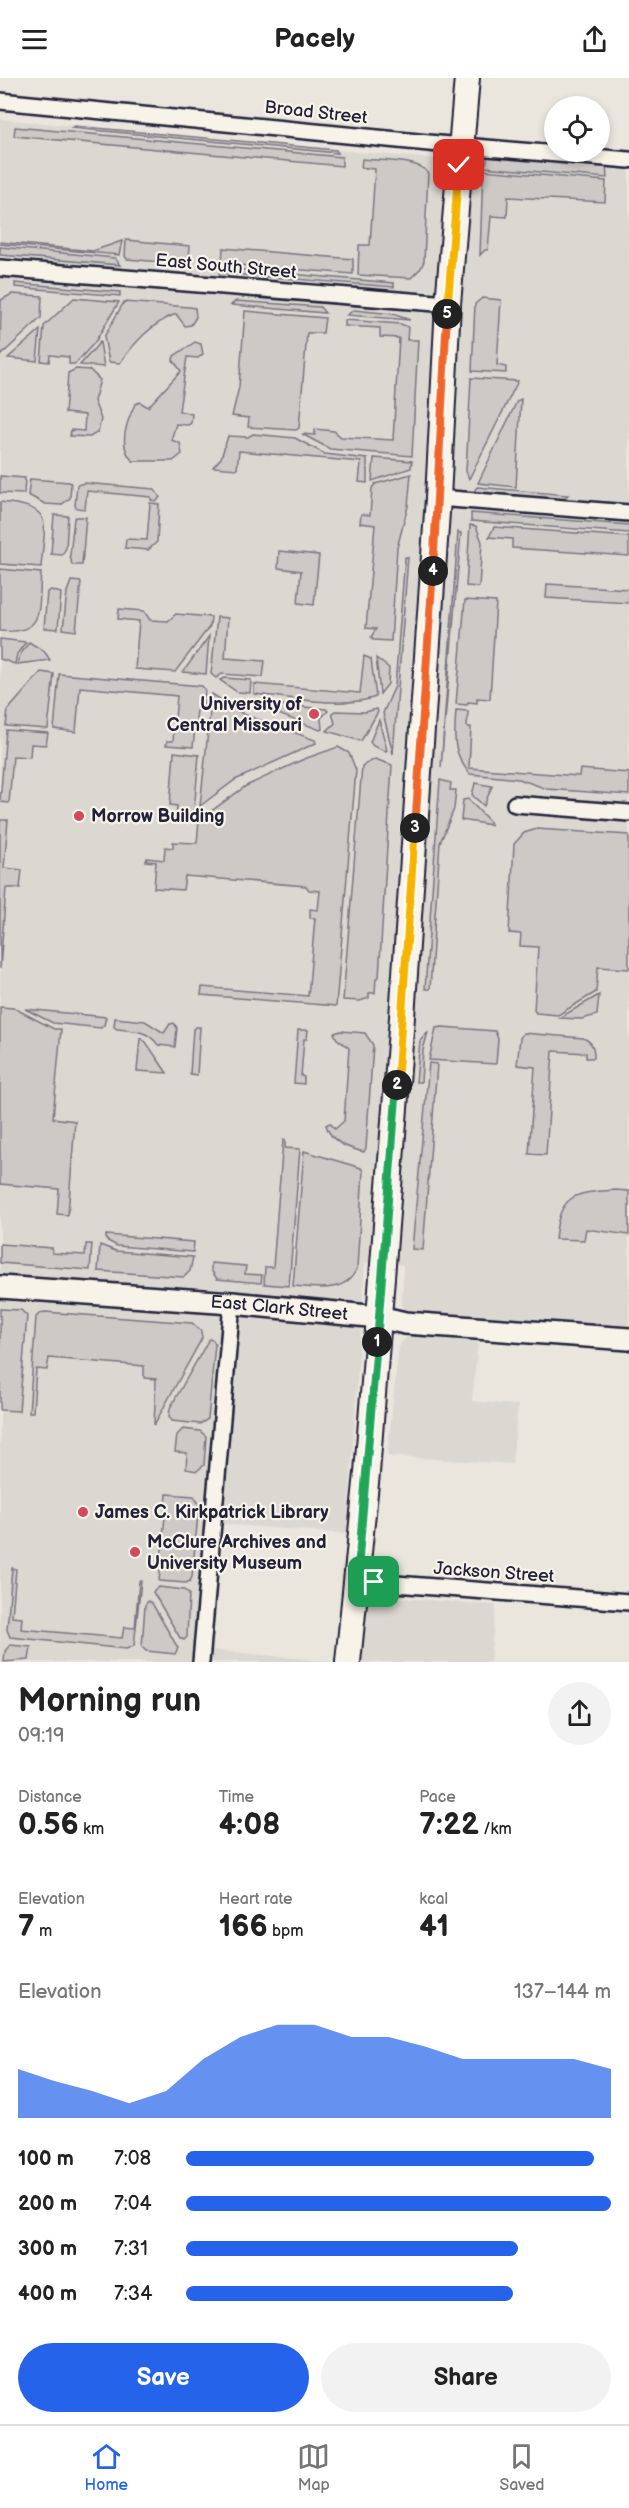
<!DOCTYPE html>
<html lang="en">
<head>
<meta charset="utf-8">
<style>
	:root { --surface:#fff; --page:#f2f2f2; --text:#222; --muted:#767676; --line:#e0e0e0; --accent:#2563eb }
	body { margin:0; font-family:"Balsamiq Sans",sans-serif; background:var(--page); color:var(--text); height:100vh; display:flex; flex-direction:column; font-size:22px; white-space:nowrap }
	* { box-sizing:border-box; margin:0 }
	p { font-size:20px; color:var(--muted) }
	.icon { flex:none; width:33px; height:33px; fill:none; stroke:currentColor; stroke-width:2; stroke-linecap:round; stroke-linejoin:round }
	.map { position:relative; height:1584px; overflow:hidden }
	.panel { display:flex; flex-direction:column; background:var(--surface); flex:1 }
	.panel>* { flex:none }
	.controls { position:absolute; left:544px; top:18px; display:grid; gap:12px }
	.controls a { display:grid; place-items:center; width:66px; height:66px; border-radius:50%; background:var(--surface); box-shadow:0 3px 9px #0003; font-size:30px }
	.pin { position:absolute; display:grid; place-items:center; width:51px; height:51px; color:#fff; margin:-26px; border-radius:12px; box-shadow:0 3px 9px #0006 }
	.km { position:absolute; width:30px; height:30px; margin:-15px; border-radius:50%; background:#222; color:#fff; font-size:16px; line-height:30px; text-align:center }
	.round { display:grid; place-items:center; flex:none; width:63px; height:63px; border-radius:32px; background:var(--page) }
	.summary { display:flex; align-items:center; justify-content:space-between; height:102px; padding:0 18px }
	h1 { font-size:33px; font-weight:800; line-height:45px }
	.figures { display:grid; grid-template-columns:repeat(3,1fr); gap:9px; height:102px; padding:6px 18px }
	.figures div { display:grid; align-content:center }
	.figures b { font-size:30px; font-weight:800 }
	.figures small { font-size:16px; font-weight:400 }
	.figures p { font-size:16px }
	.chart { height:168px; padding:12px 18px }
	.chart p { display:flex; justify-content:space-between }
	.chart svg { width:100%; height:108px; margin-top:6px; fill:var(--accent); opacity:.7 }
	.primary-button { display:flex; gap:12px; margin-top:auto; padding:12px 18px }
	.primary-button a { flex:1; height:69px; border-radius:36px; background:var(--accent); color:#fff; font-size:24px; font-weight:800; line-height:69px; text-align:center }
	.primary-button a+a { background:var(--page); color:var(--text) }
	ul { padding:0 18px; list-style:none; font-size:20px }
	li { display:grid; grid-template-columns:96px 72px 1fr; align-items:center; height:45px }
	li i { height:15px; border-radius:8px; background:var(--accent) }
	header { display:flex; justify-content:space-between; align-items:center; height:78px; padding:0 18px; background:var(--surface); font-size:27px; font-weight:800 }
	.tabs { display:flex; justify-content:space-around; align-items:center; height:84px; border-top:2px solid var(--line); background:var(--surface); font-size:16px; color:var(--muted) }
	.tabs a { display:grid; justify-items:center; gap:3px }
	.tabs .on { color:var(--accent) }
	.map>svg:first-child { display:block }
</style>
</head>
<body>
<header><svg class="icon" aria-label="menu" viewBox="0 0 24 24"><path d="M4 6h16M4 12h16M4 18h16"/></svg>Pacely<svg class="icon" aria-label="share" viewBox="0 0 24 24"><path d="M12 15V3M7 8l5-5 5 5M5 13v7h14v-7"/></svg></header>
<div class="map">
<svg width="629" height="1584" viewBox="0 0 629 1584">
	<rect width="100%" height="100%" fill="#eae6de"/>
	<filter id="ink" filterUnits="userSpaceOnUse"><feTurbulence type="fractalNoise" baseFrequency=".0167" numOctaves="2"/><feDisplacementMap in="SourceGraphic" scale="12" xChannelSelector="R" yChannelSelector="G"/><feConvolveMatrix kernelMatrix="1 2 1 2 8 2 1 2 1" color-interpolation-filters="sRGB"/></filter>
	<g filter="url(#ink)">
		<g fill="#dbd8d2">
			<polygon points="0,41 478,85 486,77 629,87 629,1251 408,1236 402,1232 402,1227 403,1187 365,1185 347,1456 222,1446 213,1572 334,1584 0,1584"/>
			<polygon points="413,1258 478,1264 472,1323 518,1327 512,1386 387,1378 399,1267 407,1259"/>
			<polygon points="374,1518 496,1527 490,1584 359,1584 365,1529 369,1522"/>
		</g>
		<g fill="#cdc9c6" stroke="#787680" stroke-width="1.5">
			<polygon points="74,48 336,72 338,75 71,50"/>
			<polygon points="15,49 342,79 342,88 14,58"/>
			<polygon points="486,77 606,86 607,100 484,89 487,83"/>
			<path d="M362,81C379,83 419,81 428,95L424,183L421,190L411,200L358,197L359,167H370L375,91L361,90Z"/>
			<polygon points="483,92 606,103 605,124 508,119 507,139 491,138 488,172 485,172 480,177"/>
			<polygon points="126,162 190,168 189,180 183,186 127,181 125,178"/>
			<polygon points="122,163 119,177 0,166 0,164 93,173"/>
			<polygon points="0,169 115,180 120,187 0,177"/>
			<polygon points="223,170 353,181 353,196 225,186 222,183"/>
			<polygon points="222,190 394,205 394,209 219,195"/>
			<polygon points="15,205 120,214 120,218 15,209"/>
			<polygon points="12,216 42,218 41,240 0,278 1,222"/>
			<polygon points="74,220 119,224 95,264 75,286 69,286 69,279 50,277 49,284 41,283 44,248"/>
			<polygon points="482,220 501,222 497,287 506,289 506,295 472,293 475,226"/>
			<polygon points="236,223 320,229 325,235 231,227"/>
			<path d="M124,224L189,229L195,230L196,239L191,247L185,248L176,236C152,245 135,264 120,285L109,284L104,259Z"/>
			<polygon points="354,232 393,236 410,242 347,237"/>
			<polygon points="245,233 325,240 323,255 307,255 299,350 296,352 248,349 249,340 232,338 239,309"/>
			<polygon points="345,242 401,246 408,249 407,262 418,262 412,378 330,371 302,356 315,357 315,351 334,353 341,359 393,362 399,260 380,259 380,250 345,248"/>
			<polygon points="40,252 37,283 8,280"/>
			<polygon points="100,264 104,289 80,287"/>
			<path d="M195,264L201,266L203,276L198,280L187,279L179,333L192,336L191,345L188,347L176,346L171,362L180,365L182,376L173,383H133C117,368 127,343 135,326L140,324L148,329L181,293L173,282L174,278Z"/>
			<polygon points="76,291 90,292 100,302 94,323 101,341 98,354 90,359 70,358 71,352 84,353 85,337 65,335 68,295"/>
			<polygon points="471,300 518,303 469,401 466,393"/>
			<polygon points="521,321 516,409 478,405 517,323"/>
			<polygon points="253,356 295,360 325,376 367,381 367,405 359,404 361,384 239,373 237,391 213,389 221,380 228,358 248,359"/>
			<polygon points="374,380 412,383 411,390 372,403"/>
			<polygon points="411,396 408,428 397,470 391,563 373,562 371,559 376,551 366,550 375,447 360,445 361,436 370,437 372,410 375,406"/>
			<polygon points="0,398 25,400 24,416 0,415"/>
			<polygon points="30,401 69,404 71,405 70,420 61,427 45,426 28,417"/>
			<polygon points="84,405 154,411 160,419 157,423 151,422 151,419 87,413 85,431 77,430 75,428 77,407"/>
			<polygon points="477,409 568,417 561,423 473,415"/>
			<path d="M0,424C55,429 45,442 41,489L0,486Z"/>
			<polygon points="150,425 159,426 157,464 148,472 125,470 126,461 147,462"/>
			<polygon points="471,435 629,447 629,455 471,443"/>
			<polygon points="54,437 68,438 66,470 62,477 51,476"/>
			<polygon points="76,439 86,439 82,487 72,487 70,477 74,440"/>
			<polygon points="470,447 476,448 482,464 479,509 466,508"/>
			<polygon points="494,449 629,459 629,478 512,470 512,461 489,459"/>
			<polygon points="458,454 461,455 441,690"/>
			<polygon points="279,473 319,477 314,527 298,525 301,493 278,490"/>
			<polygon points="405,479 408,479 393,676 383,635 395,608"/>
			<path d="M0,491L41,495C38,531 46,557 0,553Z"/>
			<polygon points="71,503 81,504 76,553 63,551 67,514"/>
			<polygon points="547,506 629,511 629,525 546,520"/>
			<polygon points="51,512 61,515 58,551 44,550 47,514"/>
			<polygon points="465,522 496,524 490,621 477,620 477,625 468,624 467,627 456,626"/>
			<polygon points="119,531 144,533 150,542 168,543 176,536 211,539 210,548 175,594 135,591 139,543 118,541"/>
			<polygon points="217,539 228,540 225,580 265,583 263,599 222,596 216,600 211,596"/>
			<polygon points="209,558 206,596 183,594"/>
			<polygon points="0,561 26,564 17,576 15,586 0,581"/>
			<polygon points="29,564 44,573 50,582 17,586 20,577"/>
			<path d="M364,578L371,581L376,619C342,631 289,619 254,616V606L360,615Z"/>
			<polygon points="376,580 389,590 388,606 380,616"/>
			<polygon points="41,594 54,596 48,651 6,648 8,632"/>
			<polygon points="59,596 202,608 205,612 203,633 197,632 193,669 166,667 167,663 173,663 177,618 80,609 76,654 54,651"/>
			<polygon points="224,600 251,602 250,615 237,614 220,602"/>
			<polygon points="212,616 243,636 315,662 316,665 235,702 200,728"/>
			<polygon points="260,625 326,631 328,633 321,640 322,651 320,652 260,629 258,626"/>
			<polygon points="377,631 378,634 361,663 327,653 335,645 332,635 335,633 365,634"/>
			<path d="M456,632L468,633L467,649H471L469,690L579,698L580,691L629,695V717L547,711L519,701L470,696C452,674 454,660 456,632Z"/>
			<polygon points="379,642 387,672 386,673 373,668 370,664"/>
			<polygon points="6,652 48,655 46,667 31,666 30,679 13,678 9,725 0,724"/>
			<polygon points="338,669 349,675 356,692 336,928 201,917 202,909 308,918 315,840 310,840 310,831 318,832 320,813 309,812 306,808 185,798 183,812 154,810 156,784 146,783 147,780 164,782 165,769 173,770 173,764 197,765 199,742 246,708 304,681"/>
			<polygon points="174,674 199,677 194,734 182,743 168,742 169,737 176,737 177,728 170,727"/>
			<polygon points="375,681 392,687 379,899 376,900 375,915 369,915 369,920 360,923 343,922 362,688"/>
			<polygon points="440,702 451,705 450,712 456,712 454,731 440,765 430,911 425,911"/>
			<polygon points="475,705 492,708 484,728 472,717"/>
			<polygon points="468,721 491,745 491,747 461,742 463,722"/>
			<polygon points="0,742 8,742 4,790 22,792 20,810 6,810 0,891"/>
			<polygon points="537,751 629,757 629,891 598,889 596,914 558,937 536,935 534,932 538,869 520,868 521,856 509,855 514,766 524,755"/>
			<polygon points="599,917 597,937 582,941 559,940"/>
			<polygon points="0,929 14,930 54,951 61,951 53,1040 75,1043 68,1137 57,1136 59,1111 0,1106"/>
			<polygon points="25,931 106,939 104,947 101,950 53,945"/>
			<path d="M115,940L145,943L164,955L170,946L174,945L177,950L175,969L158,967C148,952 134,953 117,951L114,949Z"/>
			<polygon points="196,949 200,949 197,997 190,996 193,951"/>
			<polygon points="442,949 495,953 498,961 496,986 429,982 436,950"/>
			<polygon points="298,952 308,952 307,961 304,961 301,998 304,999 304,1006 294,1005"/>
			<path d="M341,953L365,955L373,967L366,1070L364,1074C348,1070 331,1065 326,1047L330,1045L335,1051L344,1043L349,970L337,961L334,955Z"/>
			<polygon points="428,954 423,972 421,1004 416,1004 420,963"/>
			<path d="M523,955L583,960C593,964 594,970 594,980H586V975L553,973L546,1077L529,1076L535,989L517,987L520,960Z"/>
			<polygon points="140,960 146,964 167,995 137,993"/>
			<polygon points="429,985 437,986 423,1172 412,1171"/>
			<polygon points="283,1062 285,1062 285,1070 300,1071 289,1208 264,1206 265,1189 273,1189"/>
			<path d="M304,1073L361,1090L363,1093L357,1190C347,1216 315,1210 293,1208Z"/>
			<path d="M615,1112L629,1113V1157L586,1151L584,1162L555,1161C560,1116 573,1115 615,1112Z"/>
			<polygon points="106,1157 194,1164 193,1174 117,1168 106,1162"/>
			<polygon points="0,1166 52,1170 52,1175 85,1177 86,1166 92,1166 90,1192 0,1185"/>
			<polygon points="100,1167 116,1173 193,1179 190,1193 184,1199 98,1193"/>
			<polygon points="211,1185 246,1188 245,1196 262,1197 261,1205 217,1201 211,1192"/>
			<polygon points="0,1231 21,1232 27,1238 19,1333 0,1332"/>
			<polygon points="45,1234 192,1245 201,1253 202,1260 154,1347 156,1301 144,1300 144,1288 49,1280 47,1292 36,1291 33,1334 29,1334 36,1239 40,1235"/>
			<polygon points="209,1261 213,1262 215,1266 208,1341 200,1346 172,1343 169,1338 170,1330"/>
			<polygon points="183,1351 200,1353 206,1358 204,1387 197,1393 186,1391 187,1375 175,1374 177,1357"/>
			<polygon points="167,1416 194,1418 199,1426 192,1499 190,1503 186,1505 159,1503"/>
			<polygon points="12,1490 16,1491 12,1539 22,1540 21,1551 122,1560 124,1549 135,1550 139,1503 141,1503 134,1568 126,1571 10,1559 7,1552"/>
			<polygon points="159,1509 184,1512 189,1516 187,1559 184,1562 180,1560 153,1514 155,1511"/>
			<polygon points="148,1523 152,1525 178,1570 175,1576 146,1573 142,1569 145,1527"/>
			<polygon points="10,1567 31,1569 29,1582 4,1584 5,1573"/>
		</g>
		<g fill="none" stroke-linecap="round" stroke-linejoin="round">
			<g stroke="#22223b" stroke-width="20">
				<g id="street">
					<polyline points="0,23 439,66 629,82"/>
					<polyline points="0,190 448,226"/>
					<polyline points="438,420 629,435"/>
					<polyline points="515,726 629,735"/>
					<polyline points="357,1503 629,1524"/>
					<polyline points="201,1584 232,1225"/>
				</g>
			</g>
			<g stroke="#22223b" stroke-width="26">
				<g id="secondary">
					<path id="s1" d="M0,1209L232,1225L379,1239L405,1245L629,1261"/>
				</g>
			</g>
			<g stroke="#22223b" stroke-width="28">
				<polyline id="primary" points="348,1584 367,1395 402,939 438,420 448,226 467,0"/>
			</g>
			<use href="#street" stroke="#f7f3e8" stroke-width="15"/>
			<use href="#secondary" stroke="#f7f3e8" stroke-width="21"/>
			<use href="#primary" stroke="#f7f3e8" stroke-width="24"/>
		</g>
	</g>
	<g fill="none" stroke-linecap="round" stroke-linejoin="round" filter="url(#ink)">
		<g stroke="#fff" stroke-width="12">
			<polyline id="split-1" points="374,1504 357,1503 377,1264"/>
		</g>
		<g stroke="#fff" stroke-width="12">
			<polyline id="split-2" points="377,1264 397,1007"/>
		</g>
		<g stroke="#fff" stroke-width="12">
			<polyline id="split-3" points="397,1007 415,750"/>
		</g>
		<g stroke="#fff" stroke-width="12">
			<polyline id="split-4" points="415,750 433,493"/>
		</g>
		<g stroke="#fff" stroke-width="12">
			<polyline id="split-5" points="433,493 447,236"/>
		</g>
		<g stroke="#fff" stroke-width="12">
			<polyline id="split-6" points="447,236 459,87"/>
		</g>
		<use href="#split-1" stroke="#22a559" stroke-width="8"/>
		<use href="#split-2" stroke="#22a559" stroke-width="8"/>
		<use href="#split-3" stroke="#f5b400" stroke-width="8"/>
		<use href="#split-4" stroke="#f0652b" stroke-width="8"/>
		<use href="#split-5" stroke="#f0652b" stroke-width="8"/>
		<use href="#split-6" stroke="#f5b400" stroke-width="8"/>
	</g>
	<g fill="#d1495b" stroke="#f7f3e8" stroke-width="2">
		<circle cx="314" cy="636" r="6"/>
		<circle cx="79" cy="738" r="6"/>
		<circle cx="83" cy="1434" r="6"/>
		<circle cx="135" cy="1474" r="6"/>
	</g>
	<g text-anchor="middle" stroke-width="4.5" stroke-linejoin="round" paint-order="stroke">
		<g font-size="18" fill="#22223b" stroke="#f7f3e8">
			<text transform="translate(316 34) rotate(6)" y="6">Broad Street</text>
			<text transform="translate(226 188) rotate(5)" y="6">East South Street</text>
			<text dy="6" stroke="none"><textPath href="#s1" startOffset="280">East Clark Street</textPath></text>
			<text transform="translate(494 1494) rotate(4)" y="6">Jackson Street</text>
		</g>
		<g font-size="18" font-weight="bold" fill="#22223b" stroke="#f7f3e8" text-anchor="start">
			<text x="302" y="632" text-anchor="end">University of<tspan x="302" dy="21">Central Missouri</tspan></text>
			<text x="91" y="744">Morrow Building</text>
			<text x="95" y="1440">James C. Kirkpatrick Library</text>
			<text x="147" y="1470">McClure Archives and<tspan x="147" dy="21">University Museum</tspan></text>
		</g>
	</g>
</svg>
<div class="controls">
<a><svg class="icon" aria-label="locate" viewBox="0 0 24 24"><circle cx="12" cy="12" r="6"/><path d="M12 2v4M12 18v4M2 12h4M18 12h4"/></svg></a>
</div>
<div class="pin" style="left:374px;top:1504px;background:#1e9e55"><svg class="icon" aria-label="arrive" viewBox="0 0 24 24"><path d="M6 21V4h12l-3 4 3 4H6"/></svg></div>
<div class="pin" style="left:459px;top:87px;background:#d93025"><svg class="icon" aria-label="check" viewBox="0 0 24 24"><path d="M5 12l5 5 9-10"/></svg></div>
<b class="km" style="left:377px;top:1264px">1</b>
<b class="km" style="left:397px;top:1007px">2</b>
<b class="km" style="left:415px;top:750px">3</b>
<b class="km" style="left:433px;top:493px">4</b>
<b class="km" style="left:447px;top:236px">5</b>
</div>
<section class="panel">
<div class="summary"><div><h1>Morning run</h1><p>09:19</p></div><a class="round"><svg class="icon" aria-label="share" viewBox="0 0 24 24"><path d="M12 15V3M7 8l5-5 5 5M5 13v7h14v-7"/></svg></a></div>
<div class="figures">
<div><p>Distance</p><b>0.56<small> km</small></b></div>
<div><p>Time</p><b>4:08</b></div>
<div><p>Pace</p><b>7:22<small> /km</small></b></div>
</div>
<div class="figures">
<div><p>Elevation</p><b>7<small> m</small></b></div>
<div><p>Heart rate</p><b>166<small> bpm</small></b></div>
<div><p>kcal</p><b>41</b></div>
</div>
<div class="chart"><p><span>Elevation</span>137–144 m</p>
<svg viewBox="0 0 160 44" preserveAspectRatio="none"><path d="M0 44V24L10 29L20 33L30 38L40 33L50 20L60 11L70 6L80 6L90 11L100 11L110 15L120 20L130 20L140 20L150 20L160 24V44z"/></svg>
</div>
<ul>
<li><b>100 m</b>7:08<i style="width:96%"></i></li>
<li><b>200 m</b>7:04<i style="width:100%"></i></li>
<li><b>300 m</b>7:31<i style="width:78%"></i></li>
<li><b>400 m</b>7:34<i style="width:77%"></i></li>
</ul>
<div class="primary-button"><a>Save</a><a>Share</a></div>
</section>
<nav class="tabs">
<a class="on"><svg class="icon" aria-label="home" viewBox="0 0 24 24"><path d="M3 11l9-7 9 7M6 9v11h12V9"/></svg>Home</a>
<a><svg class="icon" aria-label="map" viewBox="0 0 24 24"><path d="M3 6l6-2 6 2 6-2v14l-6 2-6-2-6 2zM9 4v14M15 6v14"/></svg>Map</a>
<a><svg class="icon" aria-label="saved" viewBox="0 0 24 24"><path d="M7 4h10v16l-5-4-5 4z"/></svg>Saved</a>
</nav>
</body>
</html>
